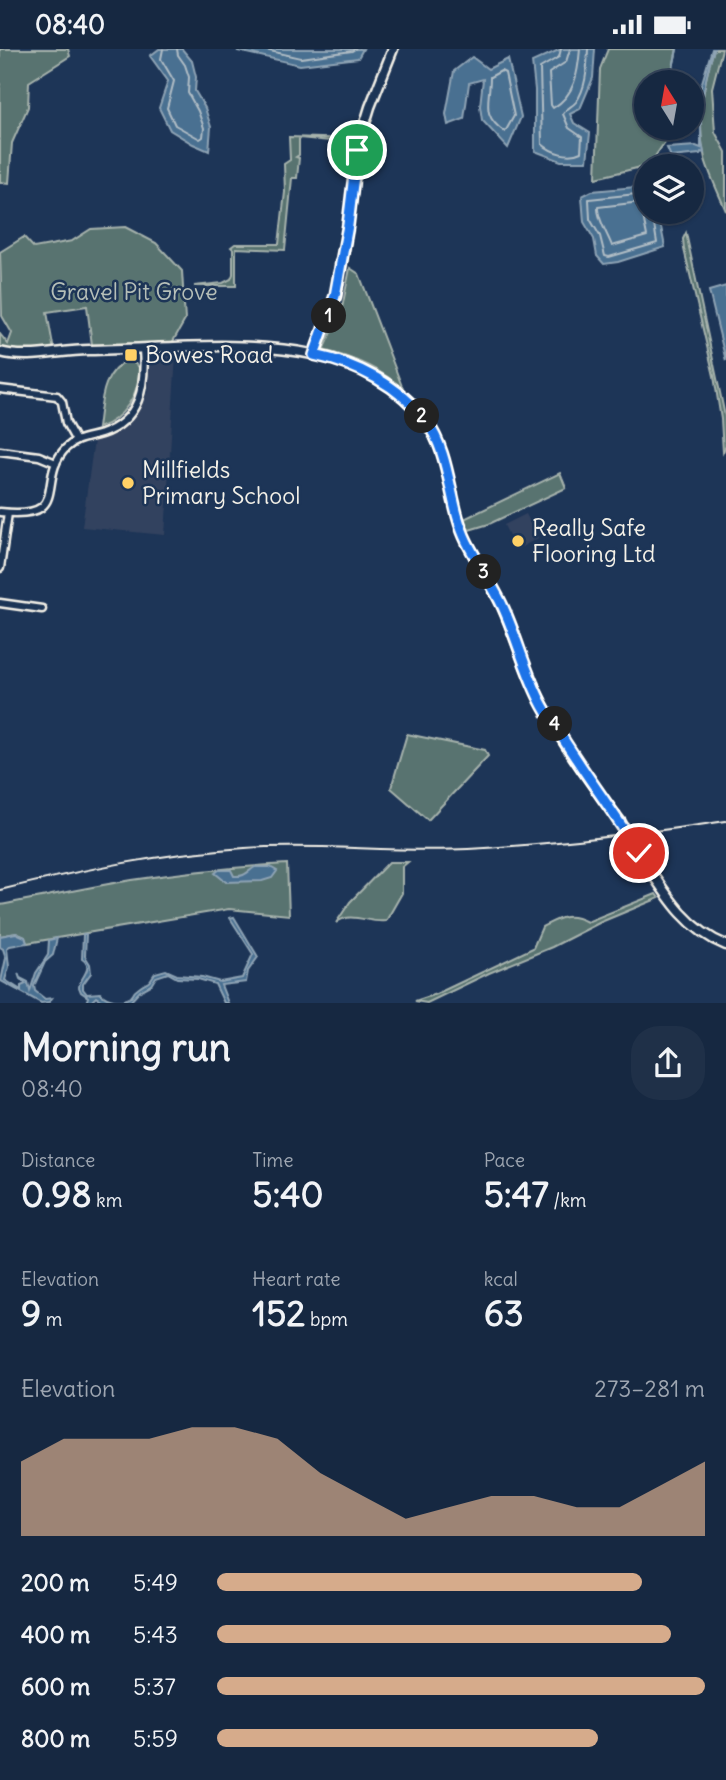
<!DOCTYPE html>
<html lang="en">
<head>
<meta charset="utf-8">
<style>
	:root { --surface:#162841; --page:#1f3048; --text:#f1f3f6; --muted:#9ea6b1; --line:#35445a; --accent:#d6ab8b }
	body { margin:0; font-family:Delius,sans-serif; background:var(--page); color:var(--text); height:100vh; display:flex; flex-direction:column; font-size:26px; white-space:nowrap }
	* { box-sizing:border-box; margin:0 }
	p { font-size:23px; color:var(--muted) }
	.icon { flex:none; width:38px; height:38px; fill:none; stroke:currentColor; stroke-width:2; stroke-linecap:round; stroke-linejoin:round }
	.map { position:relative; height:954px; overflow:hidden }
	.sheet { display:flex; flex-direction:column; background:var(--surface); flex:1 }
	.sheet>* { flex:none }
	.needle { width:46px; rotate:349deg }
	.buttons { position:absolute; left:634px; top:21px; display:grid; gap:14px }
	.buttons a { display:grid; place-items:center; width:70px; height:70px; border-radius:50%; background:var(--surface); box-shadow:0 2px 5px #0004,0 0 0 2px var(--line); font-size:35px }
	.pin { position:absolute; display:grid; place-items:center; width:60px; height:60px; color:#fff; margin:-30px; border:4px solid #fff; border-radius:50%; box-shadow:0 2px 7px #0007 }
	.km { position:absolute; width:35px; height:35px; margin:-18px; border-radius:50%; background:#222; color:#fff; font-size:19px; line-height:35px; text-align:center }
	.round { display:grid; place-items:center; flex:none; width:74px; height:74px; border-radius:28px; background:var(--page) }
	.head { display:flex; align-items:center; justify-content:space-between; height:119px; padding:0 21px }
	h1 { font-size:38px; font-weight:700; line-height:52px }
	.metrics { display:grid; grid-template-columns:repeat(3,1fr); gap:10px; height:119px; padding:7px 21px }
	.metrics div { display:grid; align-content:center }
	.metrics b { font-size:35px; font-weight:700 }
	.metrics small { font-size:19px; font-weight:400 }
	.metrics p { font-size:19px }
	.chart { height:196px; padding:14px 21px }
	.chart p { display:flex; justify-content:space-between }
	.chart svg { width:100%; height:126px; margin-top:7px; fill:var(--accent); opacity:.7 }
	ul { padding:0 21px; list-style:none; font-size:23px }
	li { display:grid; grid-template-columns:112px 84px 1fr; align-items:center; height:52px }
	li i { height:18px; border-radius:9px; background:var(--accent) }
	.status { display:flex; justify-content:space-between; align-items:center; height:49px; padding:0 35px; background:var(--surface); direction:ltr }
	.status svg { height:19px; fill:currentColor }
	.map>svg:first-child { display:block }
</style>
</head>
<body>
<div class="status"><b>08:40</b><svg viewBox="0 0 49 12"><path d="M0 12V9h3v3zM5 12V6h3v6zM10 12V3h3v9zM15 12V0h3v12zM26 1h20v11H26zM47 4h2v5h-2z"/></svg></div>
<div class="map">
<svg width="726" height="954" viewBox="0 0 726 954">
	<rect width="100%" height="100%" fill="#1d3557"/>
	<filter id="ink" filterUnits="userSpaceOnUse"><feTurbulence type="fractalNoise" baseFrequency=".0143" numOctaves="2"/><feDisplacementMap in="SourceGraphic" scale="14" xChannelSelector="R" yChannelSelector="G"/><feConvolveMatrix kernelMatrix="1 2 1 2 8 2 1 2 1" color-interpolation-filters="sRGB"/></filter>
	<g filter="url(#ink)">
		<g fill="#33425f">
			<polygon points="176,305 165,486 82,478 94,391 115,384 127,376 139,360 148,342 150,311"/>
			<polygon points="526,465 538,489 516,501 504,476"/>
		</g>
		<g fill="#587370" stroke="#a6b2ac" stroke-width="2">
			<polygon points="0,0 68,0 70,7 29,33 28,58 12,94 9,134 0,133"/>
			<polygon points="608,0 677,0 670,33 646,33 646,79 666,79 667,90 649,116 596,129 600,20"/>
			<path d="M714,0H722L712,39L715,83L726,103V162C719,145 710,127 705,110C696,73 703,35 714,0Z"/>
			<polygon points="289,88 352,90 351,94 299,89 299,106 296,108 299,109 297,129 292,129 285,201 236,199 236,237 194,237 223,234 231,230 233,225 233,200 231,198 235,195 279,195 285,143 284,115 290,111"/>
			<polygon points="125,178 156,194 182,222 185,271 172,294 92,296 87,257 47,263 54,302 15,304 0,299 0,285 8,295 12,284 2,267 0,203 24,188 34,199 72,192 91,180"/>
			<polygon points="686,184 725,367 726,397 723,403 721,370 714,327 684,200 683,190"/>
			<path d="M350,219L359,225L403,340C380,319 352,308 323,301L342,259Z"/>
			<path d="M129,310L139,318C141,344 123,371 98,379C102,353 100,325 129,310Z"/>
			<polygon points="560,424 566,439 489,475 469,481 464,470"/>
			<polygon points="407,685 485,701 488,707 428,771 391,739"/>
			<path d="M389,813H408L402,818V844L386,872C369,875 350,861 336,874L350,853Z"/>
			<path d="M287,815L289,866L229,860L27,894L25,888L16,884L0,887V856C44,848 88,838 132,831C184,823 235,818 287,815Z"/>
			<path d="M656,845L659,849L601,873L552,898L489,924L427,954L415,952L436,945L533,899L542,878C560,869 568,863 587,873Z"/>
		</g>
		<g fill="#4a6f91" stroke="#8ea3b4" stroke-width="2">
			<polygon points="159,0 182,0 192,12 196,28 195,42 205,59 211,78 209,102 193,95 170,81 159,59 168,32 150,7"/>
			<polygon points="239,0 363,0 358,9 300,16 238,2"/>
			<polygon points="561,0 595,0 593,29 580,60 570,65 574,74 590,84 587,112 561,112 535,102 535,41 532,13"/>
			<path d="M712,0H714C704,33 696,69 704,104L701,103L700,105L671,108L667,99L696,97L701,99V37Z"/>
			<polygon points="472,8 488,20 508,10 521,68 508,99 482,71 480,57 483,30 469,34 464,70 448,76 446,65 454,22"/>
			<polygon points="646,137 646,163 658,163 665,198 618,213 604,215 597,207 594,190 584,173 582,147 592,142"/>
			<polygon points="726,237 726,312 709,242"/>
			<path d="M255,818H270L277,822L272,829L262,832L226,833L215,824L219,821H231L234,827C245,828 247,823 255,818Z"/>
			<path d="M234,868L258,908L248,922L246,933L221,936L228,954H224L215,935L198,930L177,929L168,924L156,928L151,936L140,942L129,954H105L96,948L90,954H86L88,948L81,943L79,938C80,928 95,919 82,910L83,885H86L85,907L90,915L91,924L83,935V940L87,945L100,944C108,952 121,954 131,948C137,941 131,945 139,939C150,931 147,937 155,924L166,921L177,926L202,928L220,933L242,929L253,905L230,869Z"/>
			<polygon points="16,884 25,888 27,894 10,897 7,899 9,918 5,931 21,941 21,937 26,935 20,930 18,924 20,929 28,933 30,942 36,924 48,906 49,891 57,889 53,906 45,913 34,937 35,942 45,950 52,949 49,953 41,954 1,932 6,909 3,900 0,898 0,887"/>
		</g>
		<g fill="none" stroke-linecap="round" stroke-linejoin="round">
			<g stroke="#b0bdc5" stroke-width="2">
				<polyline points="163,0 161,10 174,32 167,59 175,76 200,90 203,88 204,79 198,62 188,44 189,28 185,16 178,6 177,0"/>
				<polyline points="261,0 301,9 352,2 355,0"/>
				<path d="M561,0L559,8L540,19L542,95C552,104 569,109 581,103L582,88L569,79L563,65C567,58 572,58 576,53C587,38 587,17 588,0"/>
				<path d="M570,0L566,13L549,24L551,56L553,59C575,46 578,24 580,0"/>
				<path d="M501,22L505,24L514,67L505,83C480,66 490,53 490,28Z"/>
				<polyline points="646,144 589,150 590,170 600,187 605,207 609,208 657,194 652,163"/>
				<path d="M641,153L644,156L643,167L647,187L612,197C608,186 597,169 598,158Z"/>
			</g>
			<g stroke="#8ea3b4" stroke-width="2">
				<polyline points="670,33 677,0"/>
				<polyline points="666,90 666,79"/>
			</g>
			<g stroke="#f4f1e8" stroke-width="11">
				<g id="minor">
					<polyline points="0,340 57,347 62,353 66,374 76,392"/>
					<polyline points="0,402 39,407 56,414"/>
					<path d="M0,463C73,471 35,431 66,399C76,389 88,389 101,385C140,372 146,337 143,301"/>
					<polyline points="0,519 8,464"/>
					<polyline points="0,554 42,560"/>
				</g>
			</g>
			<g stroke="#f4f1e8" stroke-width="13">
				<g id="tertiary">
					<path d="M0,303C31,311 58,301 89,301C165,300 242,290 317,306C359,315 402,338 427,374C450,406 449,449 463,484C474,511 492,533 503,559C515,585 522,613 534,638C553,681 591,735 620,772"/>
					<polyline points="314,306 336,247 348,176 358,97 370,58 393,0"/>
					<path d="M639,804C663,840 683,879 726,896"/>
				</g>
			</g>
			<use href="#minor" stroke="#1d3557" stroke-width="6"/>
			<use href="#tertiary" stroke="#1d3557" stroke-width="8"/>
			<path stroke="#f4f1e8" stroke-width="2" d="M0,841C81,821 162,804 245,799C319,794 394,804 468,800C554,795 640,785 726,772"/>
			<g stroke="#f4f1e8" stroke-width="13" stroke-linecap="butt">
				<polyline id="tertiary-bridge" points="620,772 639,804"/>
			</g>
			<use href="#tertiary-bridge" stroke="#1d3557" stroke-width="8"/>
		</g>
	</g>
	<g fill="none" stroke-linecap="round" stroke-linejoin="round" filter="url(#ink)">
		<g stroke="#fff" stroke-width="14">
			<path id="route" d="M357,101L348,176L335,247L314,306C357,315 399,336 426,372C452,407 448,455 467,493C478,515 493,536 503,558C518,591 526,626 543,657C572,708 608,754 639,804"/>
		</g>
		<use href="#route" stroke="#1a73e8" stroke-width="9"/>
	</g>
	<g fill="#ffd166" stroke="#1d3557" stroke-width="2.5">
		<rect x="124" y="299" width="14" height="14" rx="3.5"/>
		<circle cx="128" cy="434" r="7"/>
		<circle cx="518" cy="492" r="7"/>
	</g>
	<g text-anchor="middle" stroke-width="5" stroke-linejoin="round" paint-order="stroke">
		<g font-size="23" fill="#b6bfb8" stroke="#1d3557">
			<text x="134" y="251">Gravel Pit Grove</text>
		</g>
		<g font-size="23" fill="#f4f1e8" stroke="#1d3557" text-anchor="start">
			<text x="145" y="314">Bowes Road</text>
			<text x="142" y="429">Millfields<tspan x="142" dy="26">Primary School</tspan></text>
			<text x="532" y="487">Really Safe<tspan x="532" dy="26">Flooring Ltd</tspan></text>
		</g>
	</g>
</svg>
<div class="buttons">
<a><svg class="needle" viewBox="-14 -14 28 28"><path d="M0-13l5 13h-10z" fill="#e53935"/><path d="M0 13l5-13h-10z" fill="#9ea6b1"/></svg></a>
<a><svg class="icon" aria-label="layers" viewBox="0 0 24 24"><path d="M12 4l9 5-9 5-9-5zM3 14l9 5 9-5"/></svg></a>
</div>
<div class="pin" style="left:357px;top:101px;background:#1e9e55"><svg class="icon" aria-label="arrive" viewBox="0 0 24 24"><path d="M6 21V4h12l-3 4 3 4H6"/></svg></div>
<div class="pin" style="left:639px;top:804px;background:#d93025"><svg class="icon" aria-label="check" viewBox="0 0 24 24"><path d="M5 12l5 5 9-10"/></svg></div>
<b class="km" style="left:329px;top:267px">1</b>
<b class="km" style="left:422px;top:367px">2</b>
<b class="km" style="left:484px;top:523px">3</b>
<b class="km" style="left:555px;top:675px">4</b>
</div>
<section class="sheet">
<div class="head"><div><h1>Morning run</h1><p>08:40</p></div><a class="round"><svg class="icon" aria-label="share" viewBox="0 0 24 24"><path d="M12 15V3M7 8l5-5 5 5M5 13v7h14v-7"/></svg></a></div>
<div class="metrics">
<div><p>Distance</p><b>0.98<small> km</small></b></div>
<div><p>Time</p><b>5:40</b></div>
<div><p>Pace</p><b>5:47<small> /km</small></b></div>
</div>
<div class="metrics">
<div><p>Elevation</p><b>9<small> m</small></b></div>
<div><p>Heart rate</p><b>152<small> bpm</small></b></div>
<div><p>kcal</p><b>63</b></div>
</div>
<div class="chart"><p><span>Elevation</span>273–281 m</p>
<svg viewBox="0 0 160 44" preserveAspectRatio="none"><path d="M0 44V18L10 10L20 10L30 10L40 6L50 6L60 10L70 22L80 30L90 38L100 34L110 30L120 30L130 34L140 34L150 26L160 18V44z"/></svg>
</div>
<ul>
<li><b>200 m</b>5:49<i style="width:87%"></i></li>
<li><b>400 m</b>5:43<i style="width:93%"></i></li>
<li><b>600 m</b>5:37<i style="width:100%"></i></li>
<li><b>800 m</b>5:59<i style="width:78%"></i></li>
</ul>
</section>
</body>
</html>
